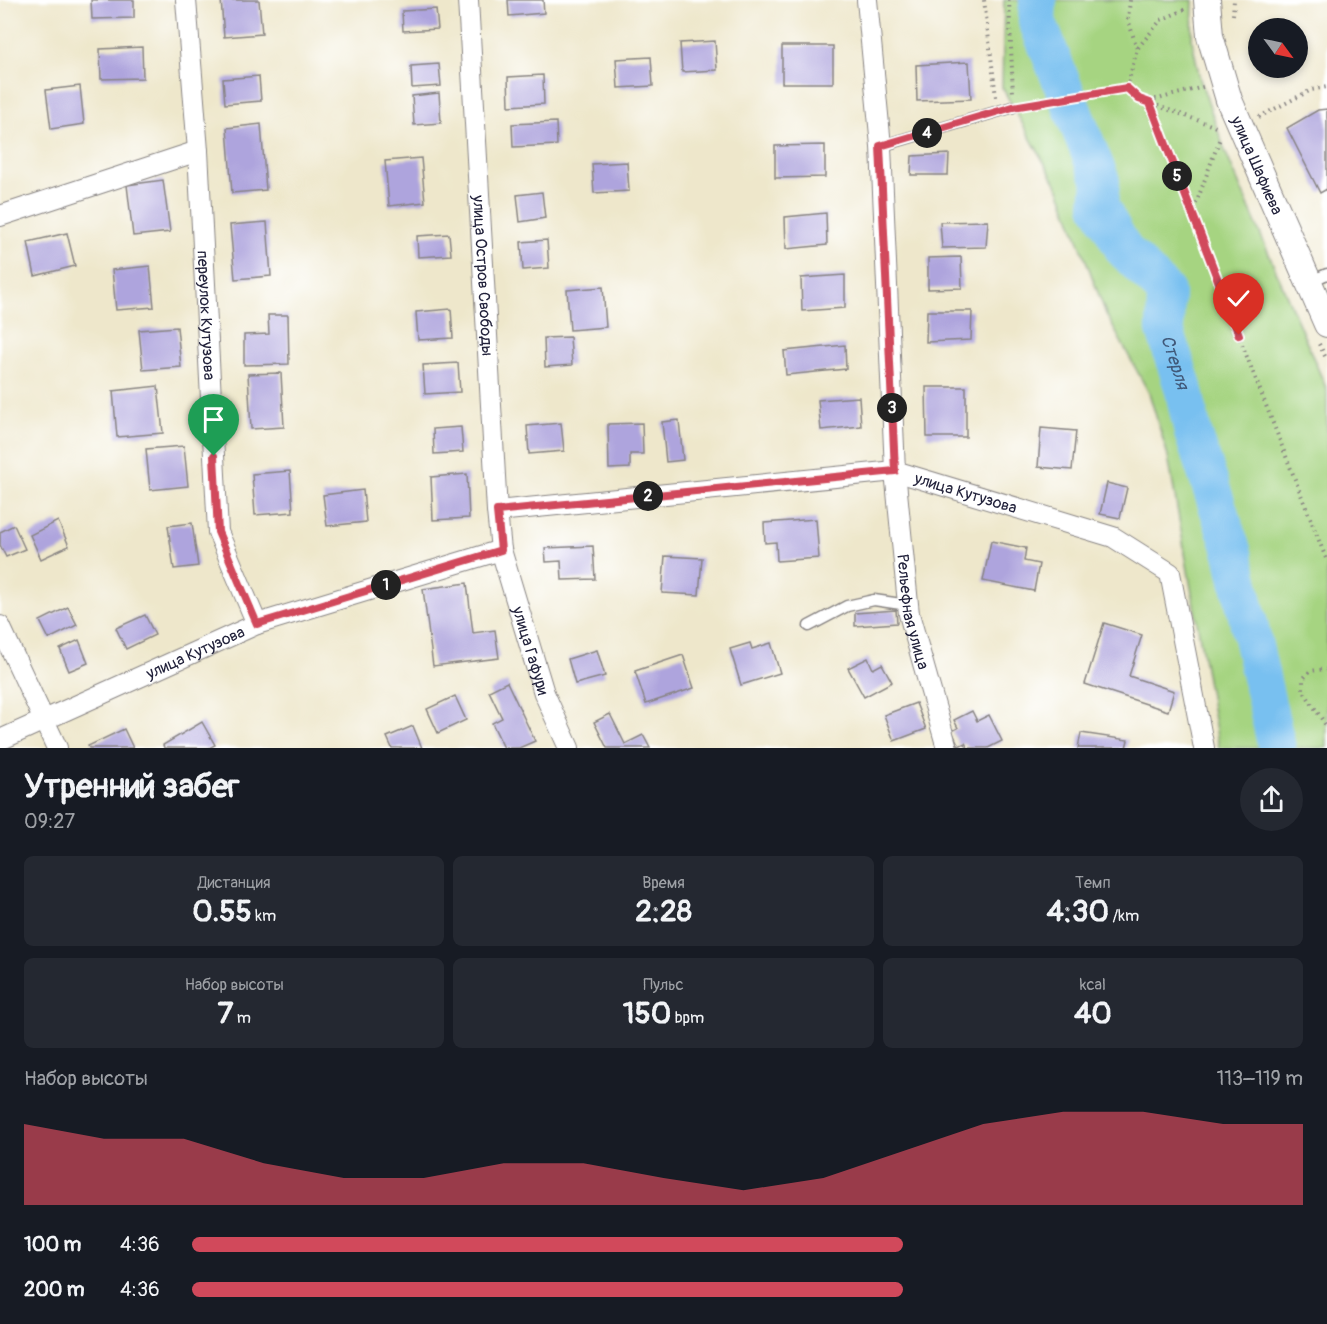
<!DOCTYPE html>
<html lang="ru">
<head>
<meta charset="utf-8">
<style>
	:root { --surface:#171b24; --page:#242831; --text:#f1f3f6; --muted:#9ea1a6; --accent:#d1495b }
	body { margin:0; font-family:Pangolin,sans-serif; background:var(--page); color:var(--text); height:100vh; display:flex; flex-direction:column; font-size:22px; white-space:nowrap }
	* { box-sizing:border-box; margin:0 }
	p { font-size:20px; color:var(--muted) }
	.icon { flex:none; width:33px; height:33px; fill:none; stroke:currentColor; stroke-width:2; stroke-linecap:round; stroke-linejoin:round }
	.map { position:relative; height:748px; overflow:hidden }
	.details { display:flex; flex-direction:column; background:var(--surface); flex:1 }
	.details>* { flex:none }
	.needle { width:39px; rotate:123deg }
	.buttons { position:absolute; left:1248px; top:18px; display:grid; gap:12px }
	.buttons a { display:grid; place-items:center; width:60px; height:60px; border-radius:50%; background:var(--surface); box-shadow:0 3px 9px #0003; font-size:30px }
	.pin { position:absolute; display:grid; place-items:center; width:51px; height:51px; color:#fff; margin:-62px -26px; border-radius:50% 50% 50% 0; rotate:-45deg; box-shadow:0 0 6px #0007 }
	.pin .icon { rotate:45deg }
	.km { position:absolute; width:30px; height:30px; margin:-15px; border-radius:50%; background:#222; color:#fff; font-size:16px; line-height:30px; text-align:center }
	.round { display:grid; place-items:center; flex:none; width:63px; height:63px; border-radius:32px; background:var(--page) }
	.head { display:flex; align-items:center; justify-content:space-between; height:102px; padding:0 24px }
	h1 { font-size:33px; font-weight:700; line-height:45px }
	.stats { display:grid; grid-template-columns:repeat(3,1fr); gap:9px; height:102px; padding:6px 24px }
	.stats div { display:grid; align-content:center; border-radius:9px; background:var(--page); text-align:center }
	.stats b { font-size:30px; font-weight:700 }
	.stats small { font-size:16px; font-weight:400 }
	.stats p { font-size:16px }
	.chart { height:168px; padding:12px 24px }
	.chart p { display:flex; justify-content:space-between }
	.chart svg { width:100%; height:108px; margin-top:6px; fill:var(--accent); opacity:.7 }
	ul { padding:0 24px; list-style:none; font-size:20px }
	li { display:grid; grid-template-columns:96px 72px 1fr; align-items:center; height:45px }
	li i { height:15px; border-radius:8px; background:var(--accent) }
	.map>svg:first-child { display:block }
</style>
</head>
<body>
<div class="map">
<svg width="1327" height="748" viewBox="0 0 1327 748">
	<rect width="100%" height="100%" fill="#fff"/>
	<filter id="ink" filterUnits="userSpaceOnUse"><feTurbulence type="fractalNoise" baseFrequency=".0167" numOctaves="2"/><feDisplacementMap in="SourceGraphic" scale="12" xChannelSelector="R" yChannelSelector="G"/><feConvolveMatrix kernelMatrix="1 2 1 2 8 2 1 2 1" color-interpolation-filters="sRGB"/></filter>
	<filter id="wash" filterUnits="userSpaceOnUse"><feTurbulence type="fractalNoise" baseFrequency=".008" numOctaves="4" result="noise"/><feDisplacementMap in="SourceGraphic" scale="24" xChannelSelector="R" yChannelSelector="G"/><feGaussianBlur stdDeviation="1.35" result="paint"/><feColorMatrix in="noise" values="0 0 0 0 0 0 0 0 0 0 0 0 0 0 0 0 0 1.4 0 .05"/><feComposite in="paint" operator="in"/></filter>
	<g filter="url(#wash)">
		<rect width="100%" height="100%" fill="#eee7cb"/>
		<polygon fill="#a6d481" stroke="#647b5e" stroke-width="1.5" points="1004,0 1193,0 1192,40 1200,79 1225,151 1327,390 1327,748 1219,748 1168,456 1149,393 1106,314 1060,191 1002,87"/>
		<g fill="none" stroke-linecap="round" stroke-linejoin="round">
			<path stroke="#78c0f0" stroke-width="38" id="s1" d="M1038,0L1037,21L1101,181L1099,205L1124,250L1166,292L1165,330L1183,387L1193,433L1233,553L1277,748"/>
		</g>
		<g id="blocks">
			<g fill="#aea4dd">
				<polygon points="91,0 134,0 134,18 92,19"/>
				<polygon points="221,0 259,0 262,34 224,37"/>
				<polygon points="508,0 543,0 544,13 509,16"/>
				<polygon points="436,9 438,29 403,31 402,11"/>
				<polygon points="715,41 717,70 682,72 680,43"/>
				<rect x="782" y="46" width="51" height="37"/>
				<polygon points="142,47 143,78 101,79 100,49"/>
				<polygon points="651,57 653,86 618,88 616,59"/>
				<polygon points="969,62 971,99 917,101 916,65"/>
				<polygon points="439,64 441,86 412,88 411,66"/>
				<polygon points="543,75 544,104 509,106 508,77"/>
				<polygon points="259,76 261,101 225,104 223,79"/>
				<polygon points="80,86 84,124 51,129 46,90"/>
				<polygon points="439,93 441,123 414,125 412,96"/>
				<polygon points="1327,109 1327,189 1320,193 1287,128 1318,110"/>
				<polygon points="556,122 557,145 513,147 512,124"/>
				<polygon points="261,124 266,190 232,193 227,128"/>
				<polygon points="825,145 825,177 775,178 775,146"/>
				<polygon points="949,154 948,175 911,175 912,156"/>
				<polygon points="421,158 425,202 389,206 385,161"/>
				<polygon points="627,162 629,191 594,193 592,164"/>
				<polygon points="163,180 170,232 133,236 127,185"/>
				<polygon points="542,192 545,218 520,222 517,195"/>
				<polygon points="826,213 827,245 786,249 785,217"/>
				<polygon points="988,221 986,247 942,248 940,222"/>
				<polygon points="267,222 271,276 235,279 230,225"/>
				<polygon points="67,233 75,266 35,276 28,242"/>
				<polygon points="449,234 451,255 418,257 417,236"/>
				<polygon points="547,240 549,268 523,270 521,242"/>
				<polygon points="961,257 962,288 928,289 928,258"/>
				<polygon points="150,266 154,307 116,310 112,270"/>
				<polygon points="845,275 845,308 802,311 801,278"/>
				<polygon points="603,287 606,327 570,330 567,290"/>
				<polygon points="451,309 453,338 418,340 416,312"/>
				<polygon points="927,311 972,311 971,340 926,342"/>
				<polygon points="268,315 288,315 289,364 244,365 244,335 269,334"/>
				<polygon points="177,327 181,367 143,370 139,330"/>
				<polygon points="570,337 572,365 545,367 544,338"/>
				<polygon points="845,345 846,369 786,375 784,351"/>
				<polygon points="458,363 460,392 425,394 423,365"/>
				<polygon points="281,373 284,427 251,429 248,374"/>
				<polygon points="158,386 163,433 117,437 113,391"/>
				<polygon points="926,387 966,387 966,437 927,437"/>
				<polygon points="859,397 861,426 821,430 818,400"/>
				<polygon points="679,420 683,460 666,462 662,422"/>
				<polygon points="561,423 564,451 529,454 527,426"/>
				<polygon points="642,423 643,454 630,454 630,468 609,469 608,424"/>
				<polygon points="461,427 463,452 434,454 433,429"/>
				<polygon points="1041,428 1076,431 1072,470 1038,467"/>
				<polygon points="184,446 188,486 150,490 146,449"/>
				<polygon points="290,471 293,512 255,515 252,474"/>
				<polygon points="467,474 469,518 433,520 431,477"/>
				<polygon points="1107,483 1127,488 1120,518 1100,514"/>
				<polygon points="363,490 366,522 327,526 323,495"/>
				<polygon points="816,519 819,558 777,561 776,542 765,543 764,523"/>
				<polygon points="58,521 69,546 41,559 30,535"/>
				<polygon points="192,523 198,566 174,569 168,526"/>
				<polygon points="14,525 25,549 6,557 0,545 0,532"/>
				<polygon points="991,541 1026,548 1024,561 1039,564 1034,591 983,581"/>
				<polygon points="593,546 595,579 562,580 561,561 546,562 545,548"/>
				<polygon points="665,556 702,558 699,595 662,593"/>
				<polygon points="467,583 473,633 495,630 499,658 433,666 423,589"/>
				<polygon points="68,607 77,625 49,639 40,621"/>
				<polygon points="896,610 897,623 855,626 855,613"/>
				<polygon points="145,615 155,635 126,649 116,628"/>
				<polygon points="1104,623 1142,635 1129,676 1174,691 1168,711 1085,684"/>
				<polygon points="79,640 88,663 69,671 60,649"/>
				<polygon points="750,643 752,649 771,643 780,673 741,685 730,649"/>
				<polygon points="597,650 605,676 575,684 568,659"/>
				<polygon points="683,655 694,688 646,704 635,671"/>
				<polygon points="868,658 873,669 882,664 892,682 864,697 848,668"/>
				<polygon points="507,682 535,741 519,748 504,748 492,723 502,718 489,691"/>
				<polygon points="455,696 466,720 438,733 427,709"/>
				<polygon points="916,703 926,729 894,741 884,715"/>
				<polygon points="972,711 977,721 989,715 1002,741 988,748 968,748 965,743 959,746 952,731 958,728 954,720"/>
				<polygon points="610,714 625,744 643,735 650,748 607,748 594,722"/>
				<polygon points="202,722 215,745 209,748 164,748 163,745"/>
				<polygon points="413,726 422,748 392,748 387,737"/>
				<polygon points="124,729 133,748 89,748 88,746"/>
				<polygon points="1081,733 1128,740 1126,748 1078,748"/>
			</g>
		</g>
	</g>
	<g filter="url(#ink)">
		<use href="#blocks" fill-opacity="0" stroke="#888483" stroke-width="1.5"/>
		<g fill="none" stroke-linecap="round" stroke-linejoin="round">
			<g stroke="#888483" stroke-width="13">
				<g id="service">
					<polyline points="881,146 1013,107"/>
					<polyline points="1309,282 1327,274"/>
					<polyline points="809,626 847,606 874,600 908,605"/>
				</g>
			</g>
			<g stroke="#888483" stroke-width="22">
				<g id="minor">
					<path id="s2" d="M186,0L198,151L218,532L257,624"/>
					<path id="s3" d="M468,0L497,511L501,550L544,693L569,748"/>
					<path id="s4" d="M867,0L881,146L895,471L909,614L947,748"/>
					<polyline points="0,216 198,151"/>
					<path id="s5" d="M497,511L895,471L1113,537L1170,573L1204,748"/>
					<polyline points="0,626 57,748"/>
					<path id="s6" d="M0,740L257,624L501,550"/>
				</g>
			</g>
			<g stroke="#888483" stroke-width="28">
				<g id="tertiary">
					<path id="s7" d="M1207,0L1210,36L1229,100L1327,324"/>
				</g>
			</g>
			<g stroke="#888483" stroke-width="4" stroke-dasharray="1.5 4.5" stroke-linecap="butt">
				<polyline points="984,0 996,97"/>
				<polyline points="1009,0 1013,94"/>
				<polyline points="1130,0 1128,19 1137,49"/>
				<polyline points="1233,15 1234,0"/>
				<polyline points="1127,88 1139,99 1216,127"/>
				<polyline points="1127,88 1137,49 1161,20 1186,9"/>
				<polyline points="1143,99 1158,99 1203,87"/>
				<polyline points="1151,103 1200,237 1327,561"/>
				<polyline points="1028,105 1127,88"/>
				<polyline points="1259,117 1311,90 1327,87"/>
				<polyline points="1192,215 1220,138"/>
				<polyline points="1319,344 1327,360"/>
				<polyline points="1327,669 1310,671 1303,679 1303,690 1327,727"/>
			</g>
			<use href="#service" stroke="#fff" stroke-width="10"/>
			<use href="#minor" stroke="#fff" stroke-width="20"/>
			<use href="#tertiary" stroke="#fff" stroke-width="26"/>
		</g>
	</g>
	<g fill="none" stroke-linecap="round" stroke-linejoin="round" filter="url(#ink)">
		<g stroke="#fff" stroke-width="12">
			<polyline id="route" points="214,456 218,532 257,624 501,550 497,511 895,471 880,146 1013,107 1127,88 1139,99 1150,103 1239,335"/>
		</g>
		<use href="#route" stroke="#d1495b" stroke-width="8"/>
	</g>
	<g text-anchor="middle" stroke-width="5" stroke-linejoin="round" paint-order="stroke">
		<g font-size="16" fill="#22223b" stroke="#fff">
			<text dy="6" stroke="none"><textPath href="#s7" startOffset="174">улица Шафиева</textPath></text>
			<text dy="6" stroke="none"><textPath href="#s3" startOffset="276">улица Остров Свободы</textPath></text>
			<text dy="6" stroke="none"><textPath href="#s2" startOffset="316">переулок Кутузова</textPath></text>
			<text dy="6" stroke="none"><textPath href="#s5" startOffset="474">улица Кутузова</textPath></text>
			<text dy="6" stroke="none"><textPath href="#s4" startOffset="614">Рельефная улица</textPath></text>
			<text dy="6" stroke="none"><textPath href="#s3" startOffset="656">улица Гафури</textPath></text>
			<text dy="6" stroke="none"><textPath href="#s6" startOffset="214">улица Кутузова</textPath></text>
		</g>
		<g font-size="18" font-style="italic" fill="#40597a" stroke="#fff">
			<text dy="6" stroke="none"><textPath href="#s1" startOffset="400">Стерля</textPath></text>
		</g>
	</g>
</svg>
<div class="buttons">
<a><svg class="needle" viewBox="-14 -14 28 28"><path d="M0-13l5 13h-10z" fill="#e53935"/><path d="M0 13l5-13h-10z" fill="#9ea1a6"/></svg></a>
</div>
<div class="pin" style="left:214px;top:456px;background:#1e9e55"><svg class="icon" aria-label="arrive" viewBox="0 0 24 24"><path d="M6 21V4h12l-3 4 3 4H6"/></svg></div>
<div class="pin" style="left:1239px;top:335px;background:#d93025"><svg class="icon" aria-label="check" viewBox="0 0 24 24"><path d="M5 12l5 5 9-10"/></svg></div>
<b class="km" style="left:386px;top:585px">1</b>
<b class="km" style="left:648px;top:496px">2</b>
<b class="km" style="left:892px;top:408px">3</b>
<b class="km" style="left:927px;top:133px">4</b>
<b class="km" style="left:1177px;top:176px">5</b>
</div>
<section class="details">
<div class="head"><div><h1>Утренний забег</h1><p>09:27</p></div><a class="round"><svg class="icon" aria-label="share" viewBox="0 0 24 24"><path d="M12 15V3M7 8l5-5 5 5M5 13v7h14v-7"/></svg></a></div>
<div class="stats">
<div><p>Дистанция</p><b>0.55<small> km</small></b></div>
<div><p>Время</p><b>2:28</b></div>
<div><p>Темп</p><b>4:30<small> /km</small></b></div>
</div>
<div class="stats">
<div><p>Набор высоты</p><b>7<small> m</small></b></div>
<div><p>Пульс</p><b>150<small> bpm</small></b></div>
<div><p>kcal</p><b>40</b></div>
</div>
<div class="chart"><p><span>Набор высоты</span>113–119 m</p>
<svg viewBox="0 0 160 44" preserveAspectRatio="none"><path d="M0 44V11L10 17L20 17L30 27L40 33L50 33L60 27L70 27L80 33L90 38L100 33L110 22L120 11L130 6L140 6L150 11L160 11V44z"/></svg>
</div>
<ul>
<li><b>100 m</b>4:36<i style="width:64%"></i></li>
<li><b>200 m</b>4:36<i style="width:64%"></i></li>
</ul>
</section>
</body>
</html>
